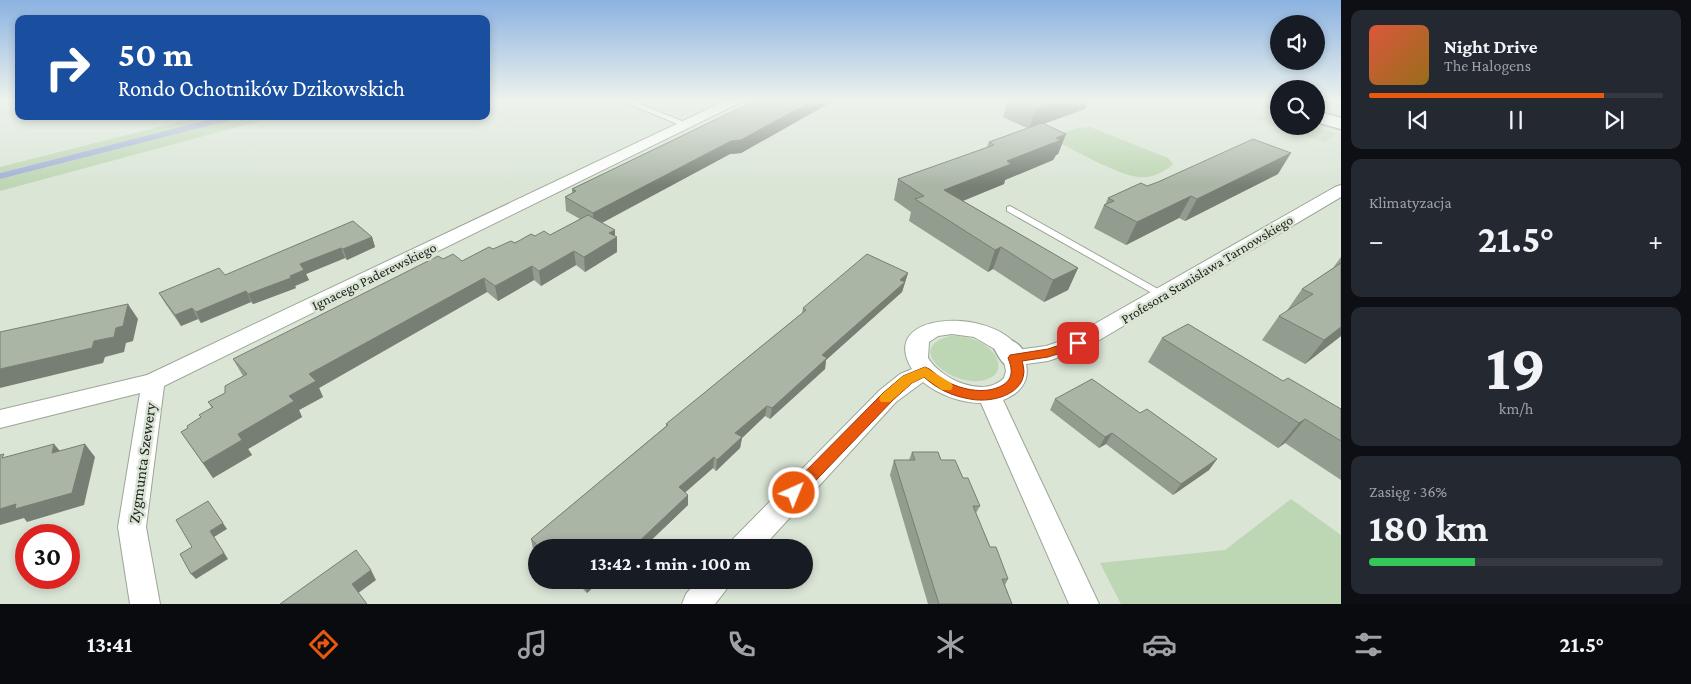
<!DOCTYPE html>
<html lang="pl">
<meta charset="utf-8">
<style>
:root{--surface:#171b24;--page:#242831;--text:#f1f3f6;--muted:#9ea1a6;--line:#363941;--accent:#ea580c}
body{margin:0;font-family:"Crimson Pro",serif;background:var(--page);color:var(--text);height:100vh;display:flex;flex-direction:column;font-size:19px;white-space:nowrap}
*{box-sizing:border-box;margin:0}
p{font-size:16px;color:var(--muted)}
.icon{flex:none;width:28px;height:28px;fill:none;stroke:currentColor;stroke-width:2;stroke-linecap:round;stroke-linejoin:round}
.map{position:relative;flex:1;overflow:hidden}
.side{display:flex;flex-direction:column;gap:10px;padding:10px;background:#0d0f14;width:350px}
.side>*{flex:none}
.top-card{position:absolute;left:15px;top:15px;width:475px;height:105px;border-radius:10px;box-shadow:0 2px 8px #0003;background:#1a4fa0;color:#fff;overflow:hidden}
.fabs{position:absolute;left:1270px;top:15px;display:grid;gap:10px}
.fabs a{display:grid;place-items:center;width:55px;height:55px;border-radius:50%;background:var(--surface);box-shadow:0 2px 8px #0003;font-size:25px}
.speed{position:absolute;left:15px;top:524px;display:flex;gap:10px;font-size:25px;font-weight:700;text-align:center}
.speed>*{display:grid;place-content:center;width:65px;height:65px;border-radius:50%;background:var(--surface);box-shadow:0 2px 8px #0003;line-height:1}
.speed .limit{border:8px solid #d22;background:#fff;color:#111}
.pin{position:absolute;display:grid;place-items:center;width:42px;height:42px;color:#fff;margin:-21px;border-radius:10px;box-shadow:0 2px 8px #0006}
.me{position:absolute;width:55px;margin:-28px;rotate:44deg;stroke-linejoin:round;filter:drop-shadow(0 0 4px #0008)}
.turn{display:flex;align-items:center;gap:18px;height:105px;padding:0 20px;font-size:22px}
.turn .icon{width:65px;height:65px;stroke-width:2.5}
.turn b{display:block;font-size:35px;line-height:42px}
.big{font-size:38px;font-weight:700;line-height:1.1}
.side .tile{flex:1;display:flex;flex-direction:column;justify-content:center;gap:8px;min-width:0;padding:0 18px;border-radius:10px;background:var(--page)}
.side .dial{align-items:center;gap:0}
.dial b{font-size:65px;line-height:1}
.song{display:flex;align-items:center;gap:15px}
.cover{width:60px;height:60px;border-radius:8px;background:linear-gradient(135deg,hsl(10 70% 55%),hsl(40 70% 35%))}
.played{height:5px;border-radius:2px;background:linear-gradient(90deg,var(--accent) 80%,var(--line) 80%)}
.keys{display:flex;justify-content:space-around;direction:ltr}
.heat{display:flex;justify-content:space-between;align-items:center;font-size:28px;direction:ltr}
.charge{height:8px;border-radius:4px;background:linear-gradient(90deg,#34c759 36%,var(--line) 0)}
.trip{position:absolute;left:528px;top:539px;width:285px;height:50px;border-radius:25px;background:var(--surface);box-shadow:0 2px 8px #0003;font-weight:700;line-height:50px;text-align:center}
.dock{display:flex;height:80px;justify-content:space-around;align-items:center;background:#090b0e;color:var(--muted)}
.dock .icon{width:35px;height:35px}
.dock .on{color:var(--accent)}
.dock b{font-size:22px;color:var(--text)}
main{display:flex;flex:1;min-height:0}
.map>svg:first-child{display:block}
.built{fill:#cadac4}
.green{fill:#bdd6b3}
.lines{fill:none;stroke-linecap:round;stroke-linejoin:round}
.stream{stroke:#a1aed7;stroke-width:5.5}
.service-casing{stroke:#9ba697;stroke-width:2}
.minor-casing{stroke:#9ba697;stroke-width:2}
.tertiary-casing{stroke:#9ba697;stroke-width:3}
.service{fill:#fff;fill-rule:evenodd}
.minor{fill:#fff;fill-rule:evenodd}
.tertiary{fill:#fff;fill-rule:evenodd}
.wall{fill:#929c8f}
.shaded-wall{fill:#777f74}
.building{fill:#aab5a6;stroke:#777f74}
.route{fill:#ea580c;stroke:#983908}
.slow{fill:#f59e0b}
.labels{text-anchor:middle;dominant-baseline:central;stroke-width:5;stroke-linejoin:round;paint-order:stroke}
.street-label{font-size:14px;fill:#1c201a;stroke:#dae5d6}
.near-street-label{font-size:16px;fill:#1c201a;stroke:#dae5d6}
</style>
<main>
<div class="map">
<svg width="1341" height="604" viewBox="0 0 1341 604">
<rect width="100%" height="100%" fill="#dae5d6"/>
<polygon class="built" points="1269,112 1279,115 1279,126 1312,126 1336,134 1324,142 1256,119"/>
<g class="green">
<polygon points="202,116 278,116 0,191 0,167"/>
<path d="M 1090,127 L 1168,158 L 1173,164 C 1166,172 1149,179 1138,177 C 1118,175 1075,150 1055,141 L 1058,135 L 1077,128 Z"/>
<path d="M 950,336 C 961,336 973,337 983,344 C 1003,356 1006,379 978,381 C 950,384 904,348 950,336 Z"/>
<polygon points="1291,499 1341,535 1341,604 1121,604 1100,563 1225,550"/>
</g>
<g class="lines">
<polyline class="stream" points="0,176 235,116"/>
<defs>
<g id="service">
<polygon points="622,101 632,101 692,125 685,127"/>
<polygon points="1010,206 1165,293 1167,295 1165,297 1159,297 1007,211 1007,207"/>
</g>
<g id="minor">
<polygon points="725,101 743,101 164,386 146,527 160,604 130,604 118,527 140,393 0,428 0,410 147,375"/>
<path d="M 1341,185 L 1341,197 L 1086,348 L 1048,361 L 1026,364 C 1030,382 1019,394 1003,400 L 1099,604 L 1069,604 L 981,403 C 961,403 939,395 923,382 L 896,402 L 762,548 L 729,548 L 733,539 L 880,390 L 900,374 L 912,369 C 876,310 994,308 1018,348 L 1017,350 L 1046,346 L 1070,338 L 1335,187 ZM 952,334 L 974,337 L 1005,355 L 1003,358 L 1006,371 L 1004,378 C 984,399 941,379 928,358 L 929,342 L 938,336 Z"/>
<polygon points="698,580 731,580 726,590 715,604 682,604 686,594"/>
</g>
<g id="tertiary">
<polygon points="1266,101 1279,101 1279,108 1268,105"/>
<polygon points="1316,111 1341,118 1341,129 1316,122"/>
<path d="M 1007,339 C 1018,342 1022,348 1028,358 L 1024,365 C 1005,370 1002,363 994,348 L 997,341 Z"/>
</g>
</defs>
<use href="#service" class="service-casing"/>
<use href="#minor" class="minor-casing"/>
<use href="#tertiary" class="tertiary-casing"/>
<use href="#service" class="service"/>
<use href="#minor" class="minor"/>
<use href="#tertiary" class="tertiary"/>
</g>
<g class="wall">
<polygon points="754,101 833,101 741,153 730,154 602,223 615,237 617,252 585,272 576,265 541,286 534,280 498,301 487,292 319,388 323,397 299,410 302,417 248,449 252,455 213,478 181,432 188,428 212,408 208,402 225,393 243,376 233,359 443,259 462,261 493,249 535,236 550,235 580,219 566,211 565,197 572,193 572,189"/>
<polygon points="1008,101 1087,101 1085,109 1043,124 1066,134 1058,154 1056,155 1053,160 1005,180 1004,184 963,201 1078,268 1068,290 1044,302 993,269 988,272 909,221 911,212 894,200 898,179 987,147 989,142 1027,128 1003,117"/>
<polygon points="1278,174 1185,221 1179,218 1126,245 1094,228 1104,205 1105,205 1108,198 1147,186"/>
<polygon points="372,237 375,247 347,260 345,258 306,274 309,280 295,286 296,288 253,304 251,302 201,323 198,319 181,326 165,303 159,293"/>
<polygon points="1341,257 1341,336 1305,364 1262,340 1279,316 1286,312 1302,289 1333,268"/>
<polygon points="908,273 902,292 826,360 825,369 770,419 765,416 742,438 740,448 716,471 713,468 685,492 688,505 643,548 536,548 536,552 533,549 531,539 666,426 666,424 802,313 803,308"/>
<polygon points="1162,338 1283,381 1341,409 1341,480 1285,443 1278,448 1148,362"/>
<polygon points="1055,399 1140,413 1217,459 1209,470 1173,495 1106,444 1099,448 1050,410"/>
<polygon points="912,452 941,460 963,478 980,506 976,513 990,547 1008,579 1005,585 1012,604 928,604 890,475 894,460 909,460"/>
<polygon points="565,580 601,580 587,593 575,581 570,585"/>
</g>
<g class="shaded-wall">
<polygon points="812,101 833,101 741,153 730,154 594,227 593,213 731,141"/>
<polygon points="1057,101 1087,101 1085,109 1029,129 1036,109"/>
<polygon points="1066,134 1058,154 1056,155 1053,160 1005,180 1004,184 938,211 944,190 1007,161 1056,138"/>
<polygon points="1291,153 1278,174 1185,221 1197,199"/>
<polygon points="1191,196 1179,218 1126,245 1137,222"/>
<polygon points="615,230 615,238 617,237 617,252 585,272 584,257 609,233"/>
<polygon points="372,237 375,247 347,260 343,249"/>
<polygon points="1001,247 993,269 988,272 995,250"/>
<polygon points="341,248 345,258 306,274 309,280 295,286 296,288 253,304 248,294 290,276 300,264"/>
<polygon points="574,251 576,265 541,286 539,271"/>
<polygon points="532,266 534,280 498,301 495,286"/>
<polygon points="1078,268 1068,290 1044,302 1053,280"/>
<polygon points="908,273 902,292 826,360 825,369 770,419 772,408 822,355"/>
<polygon points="484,278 487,292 319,388 323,397 299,410 302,417 248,449 252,455 213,478 203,463 238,434 289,396 309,374"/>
<polygon points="246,291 251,302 201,323 196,312"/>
<polygon points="128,304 138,319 133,341 126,343 124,352 105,357 103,363 0,388 0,369 94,341"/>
<polygon points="192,308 198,319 181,326 175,315"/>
<polygon points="1341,327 1341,336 1305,364 1324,340"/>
<polygon points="767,406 765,416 742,438 740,448 716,471 717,460 735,433"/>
<polygon points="1305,419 1285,443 1278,448 1299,423"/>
<polygon points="1112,433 1106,444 1099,448 1105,437"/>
<polygon points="54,444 65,457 52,453"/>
<polygon points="85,444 95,457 84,505 27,522 24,518 0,525 0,509"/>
<polygon points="714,457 713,468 679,498 679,487"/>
<polygon points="1217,459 1209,470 1173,495 1181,484"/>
<polygon points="688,495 688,505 643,548 632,548"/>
<polygon points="223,523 227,529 214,537 228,559 196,579 191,574 210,531"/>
<polygon points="371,570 376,580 357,594 352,584"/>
<polygon points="569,580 575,580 575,581 570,585"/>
<polygon points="588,580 601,580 587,593 586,582"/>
</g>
<g class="building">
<polygon points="754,101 812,101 741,140 731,141 593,213 565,197 576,191 572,189"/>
<polygon points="1019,101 1057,101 1036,109"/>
<polygon points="1042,123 1066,134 1056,138 1061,140 1007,161 1011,164 944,190 1078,268 1053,280 1001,247 995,250 915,199 924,196 898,179 994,145 989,142"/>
<polygon points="1253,139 1291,153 1197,199 1191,196 1137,222 1104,205 1114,201 1108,198 1141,183 1147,186 1158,182"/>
<polygon points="588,215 615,230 609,233 617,237 584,257 574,251 539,271 532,266 495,286 484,278 309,374 316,381 289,396 294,401 238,434 242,440 203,463 181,432 188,428 187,426 201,417 199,415 213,407 208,402 225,393 225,386 247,374 233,359 438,256 443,259 453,254 462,261 489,247 493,249 511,241 515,243 531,234 535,236 544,231 550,235"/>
<polygon points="353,221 372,237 343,249 341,248 300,264 304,270 290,276 291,278 248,294 246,291 196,312 192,308 175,315 159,293 219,268 225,275"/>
<polygon points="867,254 908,273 900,280 905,282 822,355 827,358 772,408 767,406 735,433 742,437 717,460 714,457 679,487 688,495 632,548 540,548 531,539 668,425 666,424 806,310 803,308"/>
<polygon points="1341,263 1341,327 1324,340 1279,316 1313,294 1302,289"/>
<polygon points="128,304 123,326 116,328 114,337 94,341 92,348 0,369 0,332"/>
<polygon points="1188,324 1283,381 1288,378 1341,409 1341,441 1305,419 1299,423 1162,338"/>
<polygon points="1092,379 1140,413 1147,409 1217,459 1181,484 1112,433 1105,437 1055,399"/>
<polygon points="54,444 52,453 85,444 72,493 15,509 16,504 0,509 0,455 4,454 2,458"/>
<polygon points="912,452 938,452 941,460 955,460 963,478 968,478 980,506 973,506 990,547 996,547 1008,579 1002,579 1012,604 939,604 894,460 915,460"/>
<polygon points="208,501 223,523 210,531 224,553 191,574 180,554 192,547 176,520"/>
<polygon points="356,550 371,570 352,584 367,604 280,604"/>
</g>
<linearGradient id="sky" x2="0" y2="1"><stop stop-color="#8bb2e1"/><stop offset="0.54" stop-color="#eef3ed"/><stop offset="1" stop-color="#eef3ed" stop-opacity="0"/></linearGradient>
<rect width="1341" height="186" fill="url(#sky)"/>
<path class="route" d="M 1078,339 L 1084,343 L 1083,346 L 1048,357 L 1022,361 C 1033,392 994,404 970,399 C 952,396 937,389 924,377 L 912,383 L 893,400 L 799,498 L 794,500 L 788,498 L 786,493 L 788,489 L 883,393 L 903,376 L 925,367 C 931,369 935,374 941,378 C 957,389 985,396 1003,385 C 1014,378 1012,368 1008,358 L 1010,355 L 1048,349 Z"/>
<polygon class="slow" points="925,367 951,383 953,386 951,390 942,390 924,377 912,383 890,402 881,402 879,399 881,395 903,376"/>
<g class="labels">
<g class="street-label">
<text transform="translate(1207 269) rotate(-31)">Profesora Stanisława Tarnowskiego</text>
<text transform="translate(374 276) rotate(-26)">Ignacego Paderewskiego</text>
</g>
<g class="near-street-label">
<text transform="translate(142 463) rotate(-82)">Zygmunta Szewery</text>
</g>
</g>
</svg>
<div class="fabs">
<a><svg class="icon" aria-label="sound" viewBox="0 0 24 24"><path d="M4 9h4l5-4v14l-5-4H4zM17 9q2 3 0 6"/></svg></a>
<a><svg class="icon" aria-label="search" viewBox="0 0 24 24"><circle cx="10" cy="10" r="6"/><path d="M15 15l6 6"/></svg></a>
</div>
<div class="speed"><div class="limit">30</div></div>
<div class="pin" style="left:1078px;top:343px;background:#d93025"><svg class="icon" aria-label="arrive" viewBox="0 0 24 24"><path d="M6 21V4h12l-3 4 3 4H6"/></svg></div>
<svg class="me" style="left:794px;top:493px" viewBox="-20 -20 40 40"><circle r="17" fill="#ea580c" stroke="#fff" stroke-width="3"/><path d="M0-11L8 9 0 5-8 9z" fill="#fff"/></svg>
<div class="trip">13:42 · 1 min · 100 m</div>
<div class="top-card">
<div class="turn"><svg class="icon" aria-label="right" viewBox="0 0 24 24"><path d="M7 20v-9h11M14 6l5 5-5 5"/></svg><div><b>50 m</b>Rondo Ochotników Dzikowskich</div></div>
</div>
</div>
<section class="side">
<div class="tile">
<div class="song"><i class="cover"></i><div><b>Night Drive</b><p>The Halogens</p></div></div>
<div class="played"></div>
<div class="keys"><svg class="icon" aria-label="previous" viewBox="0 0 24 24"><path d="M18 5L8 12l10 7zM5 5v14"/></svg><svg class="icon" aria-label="pause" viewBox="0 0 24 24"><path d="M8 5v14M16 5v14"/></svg><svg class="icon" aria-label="next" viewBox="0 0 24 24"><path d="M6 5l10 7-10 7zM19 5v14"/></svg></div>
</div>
<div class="tile"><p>Klimatyzacja</p>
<div class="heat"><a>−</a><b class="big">21.5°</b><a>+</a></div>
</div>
<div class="tile dial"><b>19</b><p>km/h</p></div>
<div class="tile"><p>Zasięg · 36%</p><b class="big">180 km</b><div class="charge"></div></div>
</section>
</main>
<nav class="dock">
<b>13:41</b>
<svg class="icon on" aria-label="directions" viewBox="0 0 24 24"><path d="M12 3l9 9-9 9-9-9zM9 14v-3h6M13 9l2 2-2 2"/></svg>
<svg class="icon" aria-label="music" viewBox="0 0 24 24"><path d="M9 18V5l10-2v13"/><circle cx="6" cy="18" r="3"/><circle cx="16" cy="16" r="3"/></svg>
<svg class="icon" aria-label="phone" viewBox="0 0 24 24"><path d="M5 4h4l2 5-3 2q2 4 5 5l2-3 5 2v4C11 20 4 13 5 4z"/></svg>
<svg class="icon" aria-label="climate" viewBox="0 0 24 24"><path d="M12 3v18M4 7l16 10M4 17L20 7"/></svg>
<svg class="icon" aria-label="car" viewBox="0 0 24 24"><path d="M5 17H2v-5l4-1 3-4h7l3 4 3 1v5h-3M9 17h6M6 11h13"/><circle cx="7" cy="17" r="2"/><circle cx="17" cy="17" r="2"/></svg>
<svg class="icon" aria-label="filters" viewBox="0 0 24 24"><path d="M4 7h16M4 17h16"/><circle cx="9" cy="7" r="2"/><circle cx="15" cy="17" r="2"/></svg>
<b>21.5°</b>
</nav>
